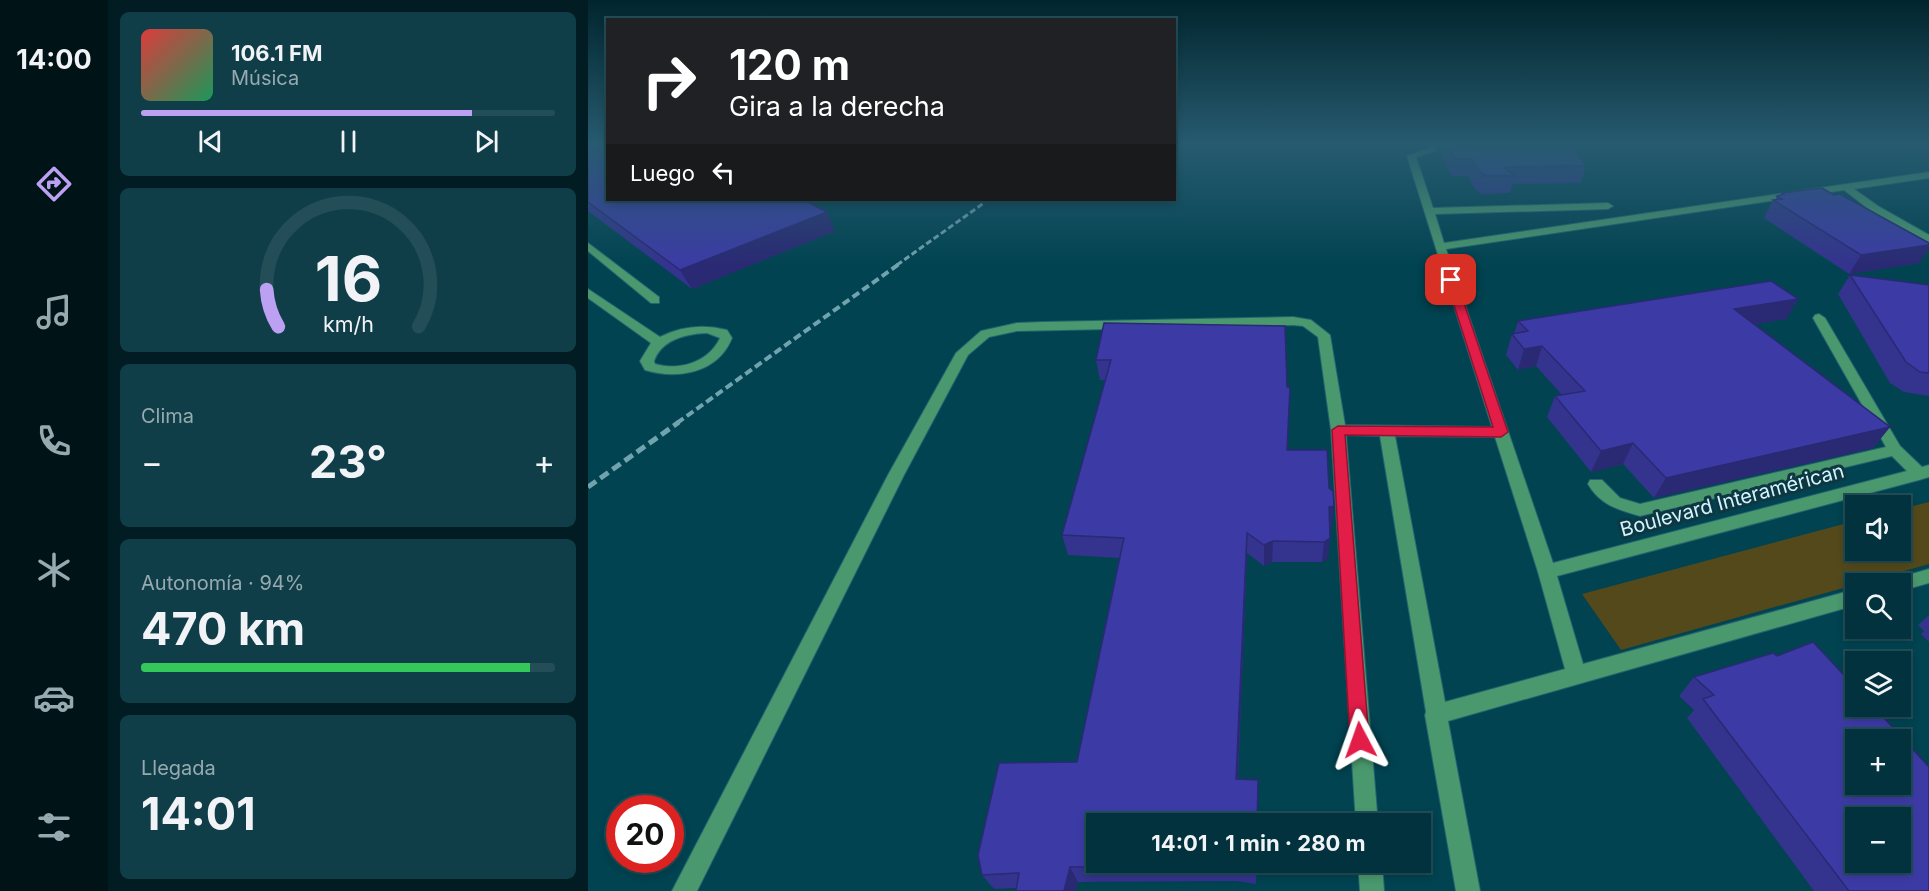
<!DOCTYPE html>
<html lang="es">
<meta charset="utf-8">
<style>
:root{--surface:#01323d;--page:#0f3e48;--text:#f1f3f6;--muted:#96aab0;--line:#234d57;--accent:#bca0f2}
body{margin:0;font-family:Inter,sans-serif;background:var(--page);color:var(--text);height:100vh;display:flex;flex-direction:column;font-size:22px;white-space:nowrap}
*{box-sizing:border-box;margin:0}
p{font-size:20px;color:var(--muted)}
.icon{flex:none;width:33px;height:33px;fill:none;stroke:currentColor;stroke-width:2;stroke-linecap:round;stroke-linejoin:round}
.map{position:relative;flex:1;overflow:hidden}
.panel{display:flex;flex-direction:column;gap:12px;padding:12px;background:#011c22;width:480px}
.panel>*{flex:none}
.hud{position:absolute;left:18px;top:18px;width:570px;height:183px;border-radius:0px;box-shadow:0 3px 9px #0003,0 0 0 2px var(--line);background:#202124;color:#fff;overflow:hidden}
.buttons{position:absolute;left:1257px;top:495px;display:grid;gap:12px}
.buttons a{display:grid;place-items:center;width:66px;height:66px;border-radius:0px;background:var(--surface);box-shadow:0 3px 9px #0003,0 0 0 2px var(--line);font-size:30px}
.speed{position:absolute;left:18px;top:795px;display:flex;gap:12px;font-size:30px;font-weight:700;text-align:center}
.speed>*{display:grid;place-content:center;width:78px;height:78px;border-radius:50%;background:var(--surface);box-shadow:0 3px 9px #0003,0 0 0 2px var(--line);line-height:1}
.speed .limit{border:9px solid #d22;background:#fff;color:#111}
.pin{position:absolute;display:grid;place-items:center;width:51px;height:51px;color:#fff;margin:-26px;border-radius:12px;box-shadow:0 3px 9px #0006}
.me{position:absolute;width:66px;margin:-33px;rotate:356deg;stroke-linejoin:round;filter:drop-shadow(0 0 4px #0008)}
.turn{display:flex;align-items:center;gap:21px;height:126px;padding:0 24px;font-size:27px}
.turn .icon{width:78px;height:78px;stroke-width:2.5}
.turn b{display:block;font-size:42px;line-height:51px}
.then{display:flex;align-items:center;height:57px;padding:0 24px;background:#0003;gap:12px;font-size:22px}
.big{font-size:45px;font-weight:700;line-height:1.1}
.panel .widget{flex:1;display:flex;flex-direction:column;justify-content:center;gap:9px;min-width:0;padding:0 21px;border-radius:9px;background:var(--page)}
.panel .dial{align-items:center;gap:0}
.dial svg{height:156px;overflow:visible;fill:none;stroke:var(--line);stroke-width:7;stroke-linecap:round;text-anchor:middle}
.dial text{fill:var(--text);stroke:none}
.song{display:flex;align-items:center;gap:18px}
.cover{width:72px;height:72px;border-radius:9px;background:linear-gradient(135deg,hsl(0 70% 55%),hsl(150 70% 35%))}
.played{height:6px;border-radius:3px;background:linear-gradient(90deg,var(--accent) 80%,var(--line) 80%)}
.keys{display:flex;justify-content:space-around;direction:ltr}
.heat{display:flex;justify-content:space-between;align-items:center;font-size:33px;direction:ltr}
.charge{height:9px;border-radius:4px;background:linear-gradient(90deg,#34c759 94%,var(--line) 0)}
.trip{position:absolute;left:498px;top:813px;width:345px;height:60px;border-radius:0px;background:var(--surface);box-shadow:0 3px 9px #0003,0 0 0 2px var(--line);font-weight:700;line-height:60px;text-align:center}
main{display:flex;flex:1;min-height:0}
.tab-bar{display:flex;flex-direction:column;width:108px;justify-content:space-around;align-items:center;background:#001418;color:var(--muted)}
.tab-bar .icon{width:42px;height:42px}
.tab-bar .current{color:var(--accent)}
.tab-bar b{font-size:27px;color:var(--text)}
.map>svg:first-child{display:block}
.green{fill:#53491a}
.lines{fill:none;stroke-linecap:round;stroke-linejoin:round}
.minor-casing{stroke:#266370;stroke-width:2}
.minor{fill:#4a986d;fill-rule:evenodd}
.rail-far2{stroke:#71a3af;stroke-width:3;stroke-dasharray:6 3;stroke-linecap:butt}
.rail-far1{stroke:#71a3af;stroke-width:4;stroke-dasharray:8 4;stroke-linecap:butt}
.rail{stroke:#71a3af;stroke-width:5;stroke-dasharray:10 5;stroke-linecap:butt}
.wall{fill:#34338e}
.shaded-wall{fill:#2a2974}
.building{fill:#3c3ba5;stroke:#2a2974;stroke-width:1.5;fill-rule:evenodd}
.route{fill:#e11d48;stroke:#92132f;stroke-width:1.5}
.labels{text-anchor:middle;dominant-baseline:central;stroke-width:6;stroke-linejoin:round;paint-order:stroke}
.street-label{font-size:20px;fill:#d1f5ff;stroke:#0f3741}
</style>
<main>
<nav class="tab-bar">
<b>14:00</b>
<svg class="icon current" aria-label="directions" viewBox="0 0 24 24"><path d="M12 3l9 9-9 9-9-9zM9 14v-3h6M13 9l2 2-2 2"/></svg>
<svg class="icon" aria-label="music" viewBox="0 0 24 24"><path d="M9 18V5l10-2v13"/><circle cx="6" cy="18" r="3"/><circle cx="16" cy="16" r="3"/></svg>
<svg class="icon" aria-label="phone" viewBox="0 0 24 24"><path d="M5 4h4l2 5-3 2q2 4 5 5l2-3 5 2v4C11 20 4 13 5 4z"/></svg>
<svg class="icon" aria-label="climate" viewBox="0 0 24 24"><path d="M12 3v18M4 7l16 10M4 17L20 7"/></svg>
<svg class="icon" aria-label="car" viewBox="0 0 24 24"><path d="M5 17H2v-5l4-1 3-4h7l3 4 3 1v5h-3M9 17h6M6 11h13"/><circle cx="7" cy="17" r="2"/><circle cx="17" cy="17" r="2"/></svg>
<svg class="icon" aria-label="filters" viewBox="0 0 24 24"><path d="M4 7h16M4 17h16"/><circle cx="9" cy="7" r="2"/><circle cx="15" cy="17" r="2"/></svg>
</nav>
<section class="panel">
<div class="widget">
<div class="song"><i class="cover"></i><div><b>106.1 FM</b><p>Música</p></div></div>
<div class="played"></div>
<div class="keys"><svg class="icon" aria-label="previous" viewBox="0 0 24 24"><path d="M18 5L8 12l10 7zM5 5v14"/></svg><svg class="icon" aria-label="pause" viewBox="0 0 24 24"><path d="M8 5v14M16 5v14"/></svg><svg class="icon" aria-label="next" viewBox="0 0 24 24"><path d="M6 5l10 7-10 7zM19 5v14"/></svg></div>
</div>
<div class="widget dial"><svg viewBox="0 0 100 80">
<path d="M14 69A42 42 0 1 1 86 69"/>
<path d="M14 69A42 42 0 0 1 8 50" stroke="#bca0f2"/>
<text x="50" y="56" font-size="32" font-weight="700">16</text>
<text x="50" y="72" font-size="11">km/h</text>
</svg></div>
<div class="widget"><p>Clima</p>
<div class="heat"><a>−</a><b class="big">23°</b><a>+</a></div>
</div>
<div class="widget"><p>Autonomía · 94%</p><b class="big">470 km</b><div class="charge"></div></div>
<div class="widget"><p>Llegada</p><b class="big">14:01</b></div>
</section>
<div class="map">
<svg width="1341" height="891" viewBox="0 0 1341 891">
<rect width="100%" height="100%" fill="#014351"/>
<polygon class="green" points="1341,502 1341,564 1033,650 994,594 1267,521 1268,550 1312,550 1313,509"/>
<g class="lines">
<defs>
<g id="minor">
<path d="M 841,143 L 849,143 L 848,151 L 828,157 L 845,208 L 1020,203 L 1025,206 L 1020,209 L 847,214 L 856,243 L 1341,172 L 1341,178 L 1266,189 L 1290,206 L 1341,235 L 1341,242 L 1282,210 L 1256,190 L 858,249 L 965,563 L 1319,471 L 1304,456 L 1052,516 C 1031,510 1012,505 1000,484 L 1002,480 L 1014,480 L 1032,498 L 1052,504 L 1298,447 L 1225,318 L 1227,315 L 1231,314 L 1237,318 L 1312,446 L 1334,467 L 1341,465 L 1341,477 L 1331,480 L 969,576 L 995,664 L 1268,589 L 1268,605 L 860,721 L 892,891 L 868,891 L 837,715 L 838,712 L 792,436 L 758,435 L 790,824 L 768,824 L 743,430 L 730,337 L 715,326 L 705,325 L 429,331 L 401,337 L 380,355 L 316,475 L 109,891 L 84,891 L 300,475 L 368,353 L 393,331 L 429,323 L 455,322 L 705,317 L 723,320 L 742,335 L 757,425 L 904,427 L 819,156 L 841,148 ZM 807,436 L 907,437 L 950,572 L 977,669 L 857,702 Z"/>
<polygon points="0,243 71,297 71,303 63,303 0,251"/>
<path d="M 0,289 L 72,337 C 94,326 115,324 139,330 L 144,338 C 130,373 90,380 57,370 L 52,361 L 63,343 L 0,298 ZM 119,333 L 132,338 C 121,362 92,371 67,364 L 66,361 C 74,339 98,334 119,333 Z"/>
<polygon points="1341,569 1341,583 1312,591 1312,584 1303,584 1306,579"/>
<polygon points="770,862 794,862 796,891 772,891"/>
</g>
</defs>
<use href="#minor" class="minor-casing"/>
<use href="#minor" class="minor"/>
<polyline class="rail-far2" points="309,265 400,200"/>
<polyline class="rail-far1" points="89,423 311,264"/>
<polyline class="rail" points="0,487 91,422"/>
</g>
<g class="wall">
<polygon points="0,143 20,143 247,231 104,289 0,211"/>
<polygon points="856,143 982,143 998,166 993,183 925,184 922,193 894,194 886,188 881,176 864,176 854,158"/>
<polygon points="1264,143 1341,143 1341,149"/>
<polygon points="1194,193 1331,263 1261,274 1176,218 1185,200 1187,200 1189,196 1193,195"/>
<polygon points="1262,275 1341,285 1341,396 1316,392 1302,383 1250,294"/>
<polygon points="1210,299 1198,319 1166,324 1302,427 1285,448 1066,498 1035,464 1003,472 959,417 967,396 974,395 948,366 930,370 918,355 924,334 926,334 930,321"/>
<polygon points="516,323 699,450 744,526 742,527 740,558 734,562 684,562 676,566 659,553 650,779 669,862 668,884 648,881 490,882 487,891 428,891 429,888 406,889 394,875 489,762 531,558 480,555 474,535 517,380 512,380 508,360"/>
<polygon points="1341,615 1341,642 1333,634 1336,631 1330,625"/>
<polygon points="1106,677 1341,891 1226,891 1099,718 1106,710 1091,696"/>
</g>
<g class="shaded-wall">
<polygon points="7,143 9,143 19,159 0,164 0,144"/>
<polygon points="239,212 247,231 104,289 92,270"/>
<polygon points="1341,245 1341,248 1331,263 1261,274 1273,255"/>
<polygon points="1210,299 1198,319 1136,329 1146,309"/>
<polygon points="954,346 948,366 930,370 936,349"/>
<polygon points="1302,427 1285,448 1066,498 1078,478"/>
<polygon points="1045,443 1035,464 1003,472 1013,451"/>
<polygon points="746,506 744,526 739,528 741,507"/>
<polygon points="659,533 659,553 649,796 648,779"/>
<polygon points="742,538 740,558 734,562 736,542"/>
<polygon points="685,541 684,562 676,566 676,545"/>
<polygon points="482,867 490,882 487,891 476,891"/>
</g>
<g class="building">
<polygon points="10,143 20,143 20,200 216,200 239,212 92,270 0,202 0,154 11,151 12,144"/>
<polygon points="857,143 982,143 998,166 916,167 927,176 898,176 890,170 884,159 867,159"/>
<polygon points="1234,188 1246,195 1252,194 1341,243 1341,245 1273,255 1185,200 1194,199 1189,196 1196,194 1194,193"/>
<polygon points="1262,275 1341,285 1341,373 1332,372 1318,362"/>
<polygon points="1183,281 1210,299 1146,309 1302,427 1078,478 1045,443 1013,451 967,396 997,391 954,346 936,349 924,334 940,331 930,321"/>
<polygon points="516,323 697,326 699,387 702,387 699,450 739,450 741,488 745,491 746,506 741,507 742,538 736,542 685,541 676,545 659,533 648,779 670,780 669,824 508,824 508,862 668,862 668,870 647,867 482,867 476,891 428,891 431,873 394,875 390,855 411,763 489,762 536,538 474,535 523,360 508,360"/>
<path d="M 1225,642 L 1268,688 L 1268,706 L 1285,706 L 1341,767 L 1341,891 L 1261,891 L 1115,699 L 1126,695 L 1106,677 L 1185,653 L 1189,656 ZM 1268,740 L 1312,740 L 1312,784 L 1268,784 ZM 1268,818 L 1312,818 L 1312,862 L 1268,862 Z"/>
</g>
<linearGradient id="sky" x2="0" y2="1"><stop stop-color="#01252d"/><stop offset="0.54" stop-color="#275b70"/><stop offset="1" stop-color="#275b70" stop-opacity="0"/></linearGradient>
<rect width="1341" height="267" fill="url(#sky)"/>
<polygon class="route" points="859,278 868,280 920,432 913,437 757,435 781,740 778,747 772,749 765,747 762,740 744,430 750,426 905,427 858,280"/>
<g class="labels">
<g class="street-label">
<text transform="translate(1144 500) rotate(-15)">Boulevard Interamérican</text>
</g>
</g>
</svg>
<div class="buttons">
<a><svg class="icon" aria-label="sound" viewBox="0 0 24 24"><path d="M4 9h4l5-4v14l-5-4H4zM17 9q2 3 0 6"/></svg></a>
<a><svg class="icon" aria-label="search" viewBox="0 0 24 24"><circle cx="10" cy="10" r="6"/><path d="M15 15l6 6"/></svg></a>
<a><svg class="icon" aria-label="layers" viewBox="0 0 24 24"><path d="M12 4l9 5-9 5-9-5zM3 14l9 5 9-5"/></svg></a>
<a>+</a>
<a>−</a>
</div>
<div class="speed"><div class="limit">20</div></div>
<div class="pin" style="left:863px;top:280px;background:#d93025"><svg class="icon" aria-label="arrive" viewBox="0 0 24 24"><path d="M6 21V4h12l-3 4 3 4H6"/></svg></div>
<svg class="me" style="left:772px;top:740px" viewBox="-20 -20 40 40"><path d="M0-17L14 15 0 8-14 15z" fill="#e11d48" stroke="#fff" stroke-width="4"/></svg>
<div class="trip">14:01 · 1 min · 280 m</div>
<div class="hud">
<div class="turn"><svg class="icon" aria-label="right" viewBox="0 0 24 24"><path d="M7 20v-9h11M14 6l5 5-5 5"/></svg><div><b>120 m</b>Gira a la derecha</div></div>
<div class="then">Luego<svg class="icon" aria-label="left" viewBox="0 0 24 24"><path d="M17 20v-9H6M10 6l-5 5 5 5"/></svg></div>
</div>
</div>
</main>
